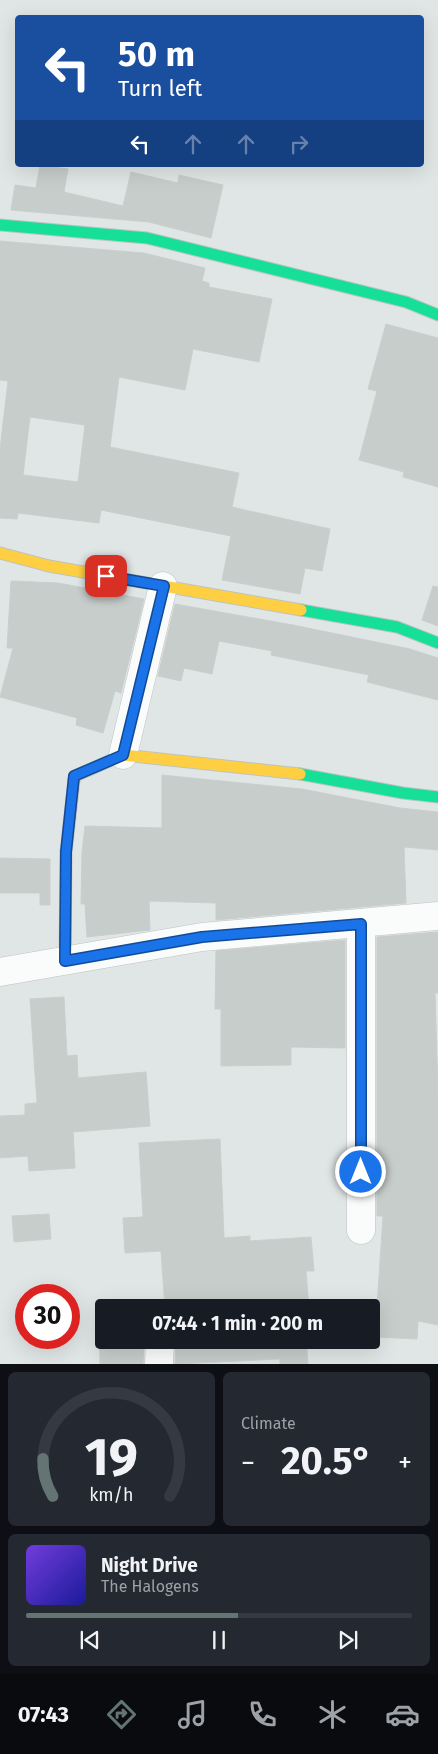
<!DOCTYPE html>
<meta charset="utf-8">
<style>
:root{--surface:#171b24;--page:#242831;--text:#f1f3f6;--muted:#9ea1a6;--line:#363941;--accent:#637473}
body{margin:0;font-family:"Fira Sans",sans-serif;background:var(--page);color:var(--text);height:100vh;display:flex;flex-direction:column;font-size:19px;white-space:nowrap}
*{box-sizing:border-box;margin:0}
p{font-size:16px;color:var(--muted)}
.icon{flex:none;width:28px;height:28px;fill:none;stroke:currentColor;stroke-width:2;stroke-linecap:round;stroke-linejoin:round}
.map{position:relative;height:1364px;overflow:hidden}
.sheet{display:flex;flex-direction:column;gap:8px;padding:8px;background:#0d0f14;flex:1}
.sheet>*{flex:none}
.hud{position:absolute;left:15px;top:15px;width:409px;height:152px;border-radius:5px;box-shadow:0 5px 20px #0002;background:#1a4fa0;color:#fff;overflow:hidden}
.speed{position:absolute;left:15px;top:1284px;display:flex;gap:10px;font-size:25px;font-weight:700;text-align:center}
.speed>*{display:grid;place-content:center;width:65px;height:65px;border-radius:50%;background:var(--surface);box-shadow:0 5px 20px #0002;line-height:1}
.speed .limit{border:8px solid #d22;background:#fff;color:#111}
.pin{position:absolute;display:grid;place-items:center;width:42px;height:42px;color:#fff;margin:-21px;border-radius:10px;box-shadow:0 2px 8px #0006}
.me{position:absolute;width:55px;margin:-28px;rotate:0deg;stroke-linejoin:round;filter:drop-shadow(0 0 4px #0008)}
.turn{display:flex;align-items:center;gap:18px;height:105px;padding:0 20px;font-size:22px}
.turn .icon{width:65px;height:65px;stroke-width:2.5}
.turn b{display:block;font-size:35px;line-height:42px}
.lanes{display:flex;align-items:center;height:48px;padding:0 20px;background:#0003;justify-content:center;gap:25px;direction:ltr}
.lanes .off{opacity:.35}
.big{font-size:38px;font-weight:700;line-height:1.1}
.sheet .card{flex:1;display:flex;flex-direction:column;justify-content:center;gap:8px;min-width:0;padding:0 18px;border-radius:8px;background:var(--page)}
.sheet .dial{align-items:center;gap:0}
.dial svg{height:130px;overflow:visible;fill:none;stroke:var(--line);stroke-width:7;stroke-linecap:round;text-anchor:middle}
.dial text{fill:var(--text);stroke:none}
.song{display:flex;align-items:center;gap:15px}
.cover{width:60px;height:60px;border-radius:8px;background:linear-gradient(135deg,hsl(260 70% 55%),hsl(240 70% 35%))}
.played{height:5px;border-radius:2px;background:linear-gradient(90deg,var(--accent) 55%,var(--line) 55%)}
.keys{display:flex;justify-content:space-around;direction:ltr}
.heat{display:flex;justify-content:space-between;align-items:center;font-size:28px;direction:ltr}
.sheet .tiles{flex:1;display:grid;gap:8px;grid-template-columns:1fr 1fr}
.card:last-child{grid-column:span 2}
.trip{position:absolute;left:95px;top:1299px;width:285px;height:50px;border-radius:5px;background:var(--surface);box-shadow:0 5px 20px #0002;font-weight:700;line-height:50px;text-align:center}
.tab-bar{display:flex;height:80px;justify-content:space-around;align-items:center;background:#090b0e;color:var(--muted)}
.tab-bar .icon{width:35px;height:35px}
.tab-bar .active{color:var(--accent)}
.tab-bar b{font-size:22px;color:var(--text)}
.map>svg:first-child{display:block}
.building{fill:#c7cdcb;stroke:#c9cfce;fill-rule:evenodd}
.lines{fill:none;stroke-linecap:round;stroke-linejoin:round}
.street-casing{stroke:#bdc3c2;stroke-width:29}
.fast-casing{stroke:#bcc4c2;stroke-width:13}
.slow-casing{stroke:#bcc4c2;stroke-width:13}
.jam-casing{stroke:#bcc4c2;stroke-width:13}
.street{stroke:#fafbfb;stroke-width:28}
.fast{stroke:#16e098;stroke-width:11}
.slow{stroke:#ffcf43;stroke-width:11}
.jam{stroke:#f24e42;stroke-width:11}
.route-casing{stroke:#114b97;stroke-width:12}
.route{stroke:#1a73e8;stroke-width:9}
</style>
<div class="map">
<svg width="438" height="1364" viewBox="0 0 438 1364">
<rect width="100%" height="100%" fill="#e0e6e5"/>
<g class="building">
<polygon points="40,165 68,169 64,192 123,206 131,172 178,183 179,175 223,185 211,238 149,222 11,210 15,185 36,188"/>
<path d="M 0,241 L 144,253 L 205,268 L 202,281 L 209,283 L 209,287 L 272,299 L 259,362 L 193,349 L 185,390 L 119,377 L 110,447 L 239,473 L 232,507 L 330,529 L 322,571 L 305,568 L 300,594 L 222,580 L 231,536 L 101,510 L 99,523 L 18,513 L 17,519 L 0,518 L 0,449 L 8,381 L 0,380 ZM 30,417 L 85,425 L 78,482 L 23,475 Z"/>
<polygon points="386,324 438,338 438,487 403,477 404,472 359,460 377,391 368,389"/>
<polygon points="11,581 58,583 144,599 121,693 115,691 103,733 76,725 77,718 0,697 13,648 7,648"/>
<polygon points="433,586 438,587 438,626 422,620"/>
<polygon points="175,604 293,625 410,649 438,658 438,700 367,682 369,675 271,655 272,651 219,641 212,674 184,668 181,681 158,676"/>
<polygon points="162,775 302,789 400,808 438,812 438,850 404,847 406,903 216,920 216,903 149,901 150,930 87,937 85,904 81,904 82,853 85,826 162,828"/>
<polygon points="0,858 50,859 50,905 40,905 40,893 0,893"/>
<polygon points="438,932 438,993 435,993 438,1091 438,1325 418,1321 417,1339 375,1337 383,1216 377,1216 377,937"/>
<polygon points="345,940 345,1048 291,1047 291,1065 221,1066 221,1009 215,1009 216,951"/>
<polygon points="64,997 67,1056 77,1055 78,1078 146,1072 150,1126 73,1132 75,1168 29,1171 28,1156 0,1158 0,1116 25,1115 25,1104 37,1103 30,999"/>
<polygon points="220,1139 224,1238 250,1236 250,1241 311,1237 314,1271 306,1271 309,1308 165,1308 161,1251 125,1253 123,1218 143,1217 139,1143"/>
<polygon points="49,1214 51,1239 14,1242 12,1216"/>
<polygon points="99,1313 104,1313 104,1340 144,1340 143,1364 100,1364"/>
<polygon points="176,1340 306,1340 308,1364 280,1364 280,1359 175,1364"/>
</g>
<g class="lines">
<defs>
<g id="street">
<polyline points="123,755 163,586"/>
<polyline points="0,972 202,937 438,916"/>
<polyline points="361,1230 361,924"/>
<polyline points="159,1364 160,1340"/>
</g>
<g id="fast">
<polyline points="0,225 147,238 406,302 438,315"/>
<polyline points="301,610 397,627 438,643"/>
<polyline points="300,774 403,793 438,797"/>
</g>
<g id="slow">
<polyline points="0,553 49,566 301,610"/>
<polyline points="74,780 75,776 123,755 300,774"/>
</g>
<polyline id="jam" points="65,961 66,852 74,780"/>
</defs>
<use href="#street" class="street-casing"/>
<use href="#fast" class="fast-casing"/>
<use href="#slow" class="slow-casing"/>
<use href="#jam" class="jam-casing"/>
<use href="#street" class="street"/>
<use href="#fast" class="fast"/>
<use href="#slow" class="slow"/>
<use href="#jam" class="jam"/>
</g>
<g class="lines">
<defs>
<polyline id="route" points="106,576 164,586 123,755 74,776 66,852 65,961 202,937 361,924 361,1172"/>
</defs>
<use href="#route" class="route-casing"/>
<use href="#route" class="route"/>
</g>
</svg>
<div class="speed"><div class="limit">30</div></div>
<div class="pin" style="left:106px;top:576px;background:#d93025"><svg class="icon" aria-label="arrive" viewBox="0 0 24 24"><path d="M6 21V4h12l-3 4 3 4H6"/></svg></div>
<svg class="me" style="left:361px;top:1172px" viewBox="-20 -20 40 40"><circle r="17" fill="#1a73e8" stroke="#fff" stroke-width="3"/><path d="M0-11L8 9 0 5-8 9z" fill="#fff"/></svg>
<div class="trip">07:44 · 1 min · 200 m</div>
<div class="hud">
<div class="turn"><svg class="icon" aria-label="left" viewBox="0 0 24 24"><path d="M17 20v-9H6M10 6l-5 5 5 5"/></svg><div><b>50 m</b>Turn left</div></div>
<div class="lanes"><svg class="icon" aria-label="left" viewBox="0 0 24 24"><path d="M17 20v-9H6M10 6l-5 5 5 5"/></svg><svg class="icon off" aria-label="ahead" viewBox="0 0 24 24"><path d="M12 20V5M6 11l6-6 6 6"/></svg><svg class="icon off" aria-label="ahead" viewBox="0 0 24 24"><path d="M12 20V5M6 11l6-6 6 6"/></svg><svg class="icon off" aria-label="right" viewBox="0 0 24 24"><path d="M7 20v-9h11M14 6l5 5-5 5"/></svg></div>
</div>
</div>
<section class="sheet">
<div class="tiles">
<div class="card dial"><svg viewBox="0 0 100 80">
<path d="M14 69A42 42 0 1 1 86 69"/>
<path d="M14 69A42 42 0 0 1 8 46" stroke="#637473"/>
<text x="50" y="56" font-size="32" font-weight="700">19</text>
<text x="50" y="72" font-size="11">km/h</text>
</svg></div>
<div class="card"><p>Climate</p>
<div class="heat"><a>−</a><b class="big">20.5°</b><a>+</a></div>
</div>
<div class="card">
<div class="song"><i class="cover"></i><div><b>Night Drive</b><p>The Halogens</p></div></div>
<div class="played"></div>
<div class="keys"><svg class="icon" aria-label="previous" viewBox="0 0 24 24"><path d="M18 5L8 12l10 7zM5 5v14"/></svg><svg class="icon" aria-label="pause" viewBox="0 0 24 24"><path d="M8 5v14M16 5v14"/></svg><svg class="icon" aria-label="next" viewBox="0 0 24 24"><path d="M6 5l10 7-10 7zM19 5v14"/></svg></div>
</div>
</div>
</section>
<nav class="tab-bar">
<b>07:43</b>
<svg class="icon active" aria-label="directions" viewBox="0 0 24 24"><path d="M12 3l9 9-9 9-9-9zM9 14v-3h6M13 9l2 2-2 2"/></svg>
<svg class="icon" aria-label="music" viewBox="0 0 24 24"><path d="M9 18V5l10-2v13"/><circle cx="6" cy="18" r="3"/><circle cx="16" cy="16" r="3"/></svg>
<svg class="icon" aria-label="phone" viewBox="0 0 24 24"><path d="M5 4h4l2 5-3 2q2 4 5 5l2-3 5 2v4C11 20 4 13 5 4z"/></svg>
<svg class="icon" aria-label="climate" viewBox="0 0 24 24"><path d="M12 3v18M4 7l16 10M4 17L20 7"/></svg>
<svg class="icon" aria-label="car" viewBox="0 0 24 24"><path d="M5 17H2v-5l4-1 3-4h7l3 4 3 1v5h-3M9 17h6M6 11h13"/><circle cx="7" cy="17" r="2"/><circle cx="17" cy="17" r="2"/></svg>
</nav>
